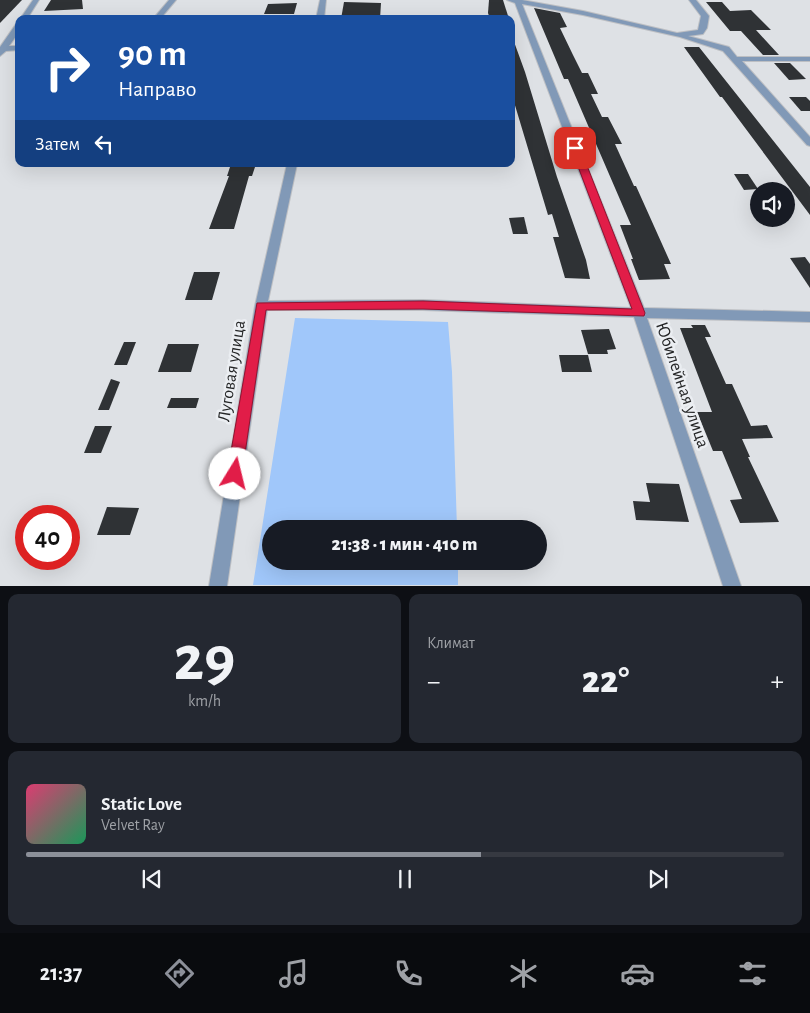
<!DOCTYPE html>
<html lang="ru">
<meta charset="utf-8">
<style>
:root{--surface:#171b24;--page:#242831;--text:#f1f3f6;--muted:#9ea1a6;--line:#363941;--accent:#8c9099}
body{margin:0;font-family:"Alegreya Sans",sans-serif;background:var(--page);color:var(--text);height:100vh;display:flex;flex-direction:column;font-size:19px;white-space:nowrap}
*{box-sizing:border-box;margin:0}
p{font-size:16px;color:var(--muted)}
.icon{flex:none;width:28px;height:28px;fill:none;stroke:currentColor;stroke-width:2;stroke-linecap:round;stroke-linejoin:round}
.map{position:relative;height:586px;overflow:hidden}
.drawer{display:flex;flex-direction:column;gap:8px;padding:8px;background:#0d0f14;flex:1}
.drawer>*{flex:none}
.hud{position:absolute;left:15px;top:15px;width:500px;height:152px;border-radius:10px;box-shadow:0 5px 20px #0002;background:#1a4fa0;color:#fff;overflow:hidden}
.tools{position:absolute;left:750px;top:182px;display:grid;gap:10px}
.tools a{display:grid;place-items:center;width:45px;height:45px;border-radius:50%;background:var(--surface);box-shadow:0 5px 20px #0002;font-size:25px}
.speed{position:absolute;left:15px;top:505px;display:flex;gap:10px;font-size:25px;font-weight:700;text-align:center}
.speed>*{display:grid;place-content:center;width:65px;height:65px;border-radius:50%;background:var(--surface);box-shadow:0 5px 20px #0002;line-height:1}
.speed .limit{border:8px solid #d22;background:#fff;color:#111}
.pin{position:absolute;display:grid;place-items:center;width:42px;height:42px;color:#fff;margin:-21px;border-radius:10px;box-shadow:0 2px 8px #0006}
.me{position:absolute;width:55px;margin:-28px;rotate:9deg;stroke-linejoin:round;filter:drop-shadow(0 0 4px #0008)}
.turn{display:flex;align-items:center;gap:18px;height:105px;padding:0 20px;font-size:22px}
.turn .icon{width:65px;height:65px;stroke-width:2.5}
.turn b{display:block;font-size:35px;line-height:42px}
.then{display:flex;align-items:center;height:48px;padding:0 20px;background:#0003;gap:10px;font-size:19px}
.big{font-size:38px;font-weight:800;line-height:1.1}
.drawer .card{flex:1;display:flex;flex-direction:column;justify-content:center;gap:8px;min-width:0;padding:0 18px;border-radius:10px;background:var(--page)}
.drawer .dial{align-items:center;gap:0}
.dial b{font-size:65px;line-height:1}
.song{display:flex;align-items:center;gap:15px}
.cover{width:60px;height:60px;border-radius:8px;background:linear-gradient(135deg,hsl(340 70% 55%),hsl(150 70% 35%))}
.played{height:5px;border-radius:2px;background:linear-gradient(90deg,var(--accent) 60%,var(--line) 60%)}
.keys{display:flex;justify-content:space-around;direction:ltr}
.heat{display:flex;justify-content:space-between;align-items:center;font-size:28px;direction:ltr}
.drawer .tiles{flex:1;display:grid;gap:8px;grid-template-columns:1fr 1fr}
.card:last-child{grid-column:span 2}
.trip{position:absolute;left:262px;top:520px;width:285px;height:50px;border-radius:25px;background:var(--surface);box-shadow:0 5px 20px #0002;font-weight:800;line-height:50px;text-align:center}
.menu{display:flex;height:80px;justify-content:space-around;align-items:center;background:#090b0e;color:var(--muted)}
.menu .icon{width:35px;height:35px}
.menu .active{color:var(--accent)}
.menu b{font-size:22px;color:var(--text)}
.map>svg:first-child{display:block}
.green{fill:#a0c7fa}
.building{fill:#2f3235}
.lines{fill:none;stroke-linecap:round;stroke-linejoin:round}
.minor-casing{stroke:#bdbfc3;stroke-width:2}
.minor{fill:#8199b7;fill-rule:evenodd}
.route{fill:#e11d48;stroke:#92132f}
.labels{text-anchor:middle;dominant-baseline:central;stroke-width:5;stroke-linejoin:round;paint-order:stroke}
.street-label{font-size:18px;fill:#252627;stroke:#ebeef2}
</style>
<div class="map">
<svg width="810" height="586" viewBox="0 0 810 586">
<rect width="100%" height="100%" fill="#dee1e5"/>
<polygon class="green" points="295,318 448,322 452,372 457,529 271,529 271,561 458,561 458,585 253,585"/>
<g class="building">
<polygon points="0,0 22,0 0,23"/>
<polygon points="51,0 82,0 83,9 44,11"/>
<polygon points="489,0 503,0 509,19 490,19 488,13"/>
<polygon points="344,2 381,3 380,19 341,19"/>
<polygon points="706,2 722,2 730,11 751,10 771,30 756,30 779,55 763,55 741,31 730,31"/>
<polygon points="297,3 294,14 264,14 268,4"/>
<polygon points="534,8 560,13 567,27 560,28 573,55 582,73 588,73 598,94 591,94 602,117 608,117 622,144 615,144 634,186 636,186 671,264 664,264 670,279 639,280 631,259 633,259 620,225 631,225 568,79 564,79"/>
<polygon points="511,39 513,39 525,72 557,177 586,260 590,279 565,278 553,237 559,237 552,214 548,215 511,92"/>
<polygon points="684,47 699,47 810,187 810,215 722,97 720,97"/>
<polygon points="774,63 790,63 806,79 789,80"/>
<polygon points="789,97 806,97 810,101 810,111 801,111"/>
<polygon points="231,164 256,164 252,176 249,176 234,229 209,229 229,176 227,176"/>
<polygon points="734,174 748,174 758,189 744,190"/>
<polygon points="524,217 528,234 513,234 509,218"/>
<polygon points="805,257 810,264 810,288 790,258"/>
<polygon points="194,272 220,272 212,300 185,300"/>
<polygon points="691,325 705,325 711,337 705,337 726,384 732,384 751,426 767,425 773,438 742,439 750,457 748,457 779,522 740,523 730,500 742,499 722,451 713,451 697,412 712,412 680,328 693,328"/>
<polygon points="609,329 616,349 607,350 608,354 588,354 581,330"/>
<polygon points="124,342 136,342 127,365 114,365"/>
<polygon points="168,344 199,344 191,372 158,372"/>
<polygon points="559,355 588,355 592,372 562,372"/>
<polygon points="111,379 120,382 109,410 98,410"/>
<polygon points="171,398 199,398 196,408 167,408"/>
<polygon points="95,426 112,426 101,453 84,453"/>
<polygon points="646,483 679,484 689,522 636,520 633,501 650,502"/>
<polygon points="107,507 139,508 130,535 97,535"/>
</g>
<g class="lines">
<defs>
<g id="minor">
<polygon points="33,0 39,0 27,19 20,19"/>
<polygon points="169,0 176,0 160,19 153,19"/>
<polygon points="320,0 326,0 324,19 316,19"/>
<polygon points="507,0 522,0 583,11 677,33 698,30 701,16 689,0 696,0 709,16 707,28 703,34 688,36 729,47 737,57 810,57 810,61 742,61 810,137 810,146 807,145 723,51 680,37 583,15 522,4 644,308 810,312 810,322 647,318 741,586 723,586 634,317 423,310 267,310 227,586 209,586 255,306 287,164 297,164 268,301 423,300 631,308 515,3"/>
<polygon points="16,24 19,24 19,32 9,46 19,46 19,50 6,51 0,56 0,47"/>
</g>
</defs>
<use href="#minor" class="minor-casing"/>
<use href="#minor" class="minor"/>
</g>
<polygon class="route" points="572,146 575,146 580,148 645,313 644,316 423,309 266,310 242,474 240,478 235,480 230,478 227,474 257,303 423,301 632,309 571,148"/>
<g class="labels">
<g class="street-label">
<text transform="translate(232 371) rotate(-81)">Луговая улица</text>
<text transform="translate(682 385) rotate(71)">Юбилейная улица</text>
</g>
</g>
</svg>
<div class="tools">
<a><svg class="icon" aria-label="sound" viewBox="0 0 24 24"><path d="M4 9h4l5-4v14l-5-4H4zM17 9q2 3 0 6"/></svg></a>
</div>
<div class="speed"><div class="limit">40</div></div>
<div class="pin" style="left:575px;top:148px;background:#d93025"><svg class="icon" aria-label="arrive" viewBox="0 0 24 24"><path d="M6 21V4h12l-3 4 3 4H6"/></svg></div>
<svg class="me" style="left:235px;top:474px" viewBox="-20 -20 40 40"><circle r="19" fill="#fff"/><path d="M0-13L10 11 0 6-10 11z" fill="#e11d48"/></svg>
<div class="trip">21:38 · 1 мин · 410 m</div>
<div class="hud">
<div class="turn"><svg class="icon" aria-label="right" viewBox="0 0 24 24"><path d="M7 20v-9h11M14 6l5 5-5 5"/></svg><div><b>90 m</b>Направо</div></div>
<div class="then">Затем<svg class="icon" aria-label="left" viewBox="0 0 24 24"><path d="M17 20v-9H6M10 6l-5 5 5 5"/></svg></div>
</div>
</div>
<section class="drawer">
<div class="tiles">
<div class="card dial"><b>29</b><p>km/h</p></div>
<div class="card"><p>Климат</p>
<div class="heat"><a>−</a><b class="big">22°</b><a>+</a></div>
</div>
<div class="card">
<div class="song"><i class="cover"></i><div><b>Static Love</b><p>Velvet Ray</p></div></div>
<div class="played"></div>
<div class="keys"><svg class="icon" aria-label="previous" viewBox="0 0 24 24"><path d="M18 5L8 12l10 7zM5 5v14"/></svg><svg class="icon" aria-label="pause" viewBox="0 0 24 24"><path d="M8 5v14M16 5v14"/></svg><svg class="icon" aria-label="next" viewBox="0 0 24 24"><path d="M6 5l10 7-10 7zM19 5v14"/></svg></div>
</div>
</div>
</section>
<nav class="menu">
<b>21:37</b>
<svg class="icon active" aria-label="directions" viewBox="0 0 24 24"><path d="M12 3l9 9-9 9-9-9zM9 14v-3h6M13 9l2 2-2 2"/></svg>
<svg class="icon" aria-label="music" viewBox="0 0 24 24"><path d="M9 18V5l10-2v13"/><circle cx="6" cy="18" r="3"/><circle cx="16" cy="16" r="3"/></svg>
<svg class="icon" aria-label="phone" viewBox="0 0 24 24"><path d="M5 4h4l2 5-3 2q2 4 5 5l2-3 5 2v4C11 20 4 13 5 4z"/></svg>
<svg class="icon" aria-label="climate" viewBox="0 0 24 24"><path d="M12 3v18M4 7l16 10M4 17L20 7"/></svg>
<svg class="icon" aria-label="car" viewBox="0 0 24 24"><path d="M5 17H2v-5l4-1 3-4h7l3 4 3 1v5h-3M9 17h6M6 11h13"/><circle cx="7" cy="17" r="2"/><circle cx="17" cy="17" r="2"/></svg>
<svg class="icon" aria-label="filters" viewBox="0 0 24 24"><path d="M4 7h16M4 17h16"/><circle cx="9" cy="7" r="2"/><circle cx="15" cy="17" r="2"/></svg>
</nav>
